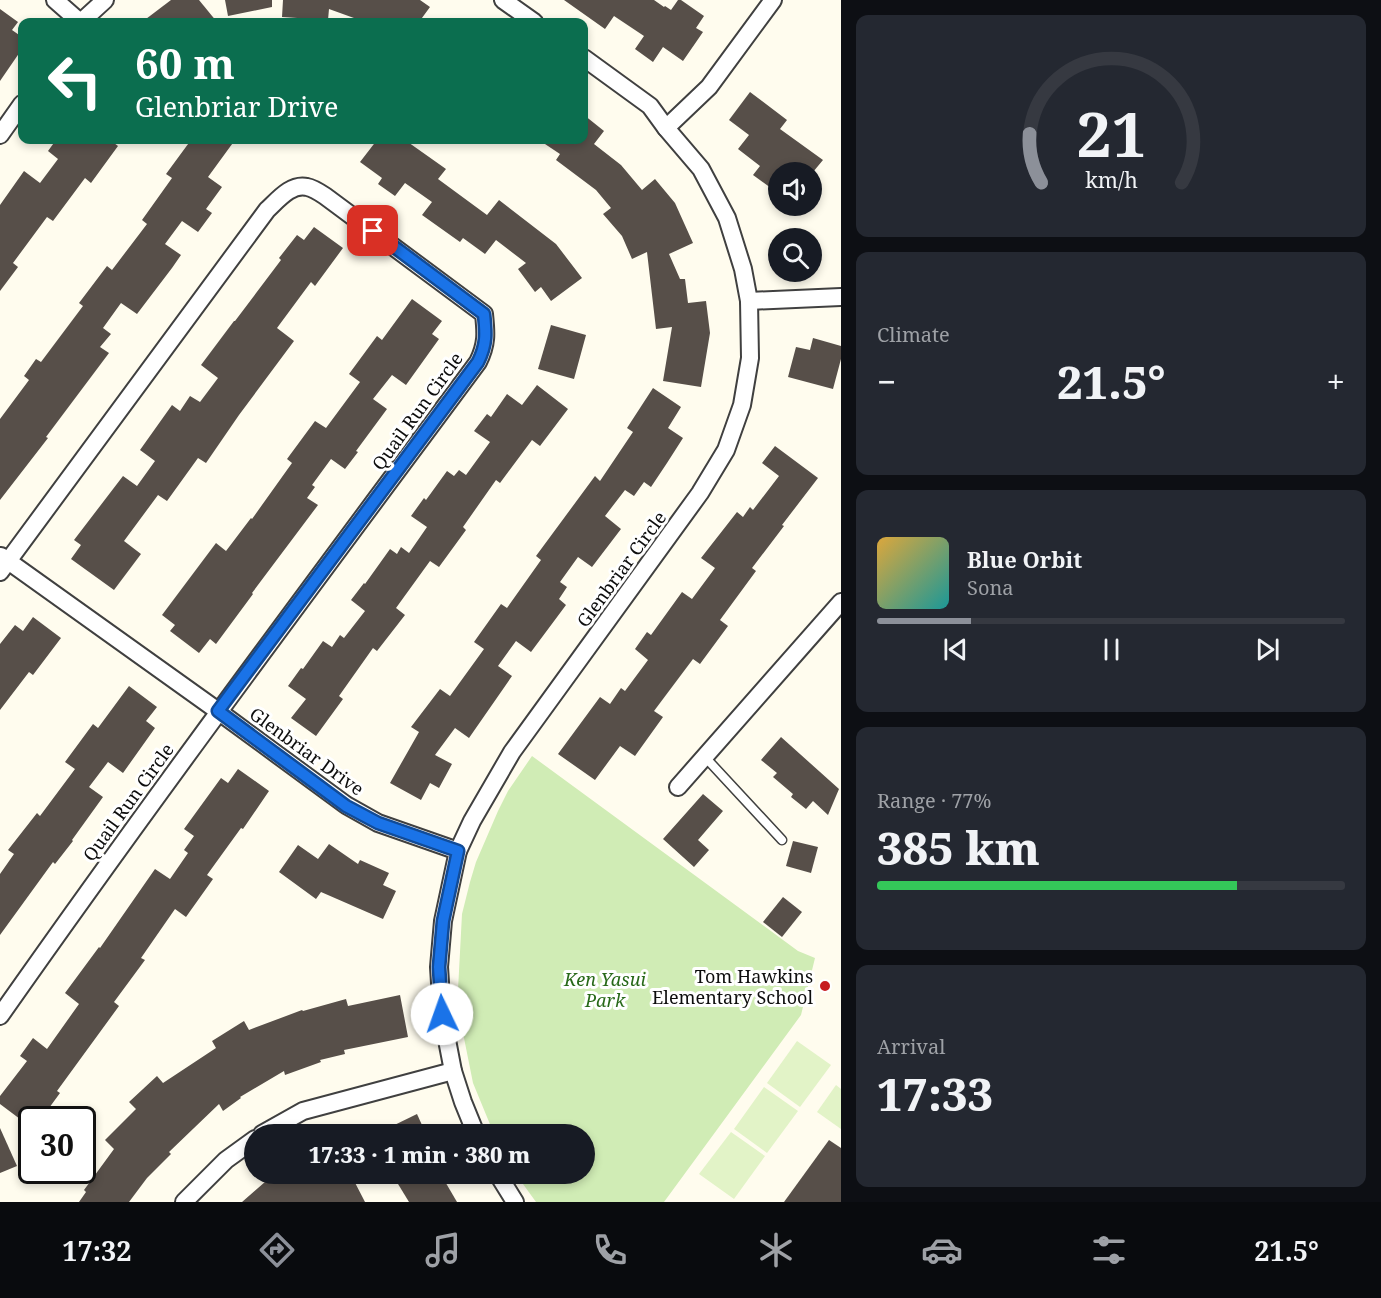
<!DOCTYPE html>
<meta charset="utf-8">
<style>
:root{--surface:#171b24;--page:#242831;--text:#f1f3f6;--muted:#9ea1a6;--line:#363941;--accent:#8c9099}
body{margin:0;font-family:"Noto Serif",serif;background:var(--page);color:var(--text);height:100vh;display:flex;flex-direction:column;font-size:22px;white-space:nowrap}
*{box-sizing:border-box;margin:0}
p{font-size:20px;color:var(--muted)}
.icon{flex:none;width:33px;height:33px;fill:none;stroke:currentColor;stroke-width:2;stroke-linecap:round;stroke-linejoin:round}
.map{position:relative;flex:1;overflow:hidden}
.sheet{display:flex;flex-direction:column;gap:15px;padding:15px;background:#0d0f14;width:540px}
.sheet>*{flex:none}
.hud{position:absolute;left:18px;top:18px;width:570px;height:126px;border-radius:12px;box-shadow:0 3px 9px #0003;background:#0b6e4f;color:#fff;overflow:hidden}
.fabs{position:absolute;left:768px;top:162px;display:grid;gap:12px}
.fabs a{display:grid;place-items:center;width:54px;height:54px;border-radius:50%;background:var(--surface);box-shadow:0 3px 9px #0003;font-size:30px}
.speed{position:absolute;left:18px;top:1106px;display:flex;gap:12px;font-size:30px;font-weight:700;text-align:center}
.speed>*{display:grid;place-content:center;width:78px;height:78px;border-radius:50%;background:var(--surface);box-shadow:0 3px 9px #0003;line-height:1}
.speed .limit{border:3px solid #111;border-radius:9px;background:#fff;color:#111}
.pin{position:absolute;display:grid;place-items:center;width:51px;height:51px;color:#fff;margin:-26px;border-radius:12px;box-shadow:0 3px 9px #0006}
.me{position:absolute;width:66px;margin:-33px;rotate:357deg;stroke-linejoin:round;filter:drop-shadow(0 0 4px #0008)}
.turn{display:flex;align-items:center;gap:21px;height:126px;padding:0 18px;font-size:27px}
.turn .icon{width:78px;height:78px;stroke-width:2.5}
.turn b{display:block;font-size:42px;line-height:51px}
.big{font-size:45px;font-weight:800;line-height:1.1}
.sheet .widget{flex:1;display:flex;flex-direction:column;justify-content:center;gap:9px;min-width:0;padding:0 21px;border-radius:12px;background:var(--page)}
.sheet .dial{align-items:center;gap:0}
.dial svg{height:156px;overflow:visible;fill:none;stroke:var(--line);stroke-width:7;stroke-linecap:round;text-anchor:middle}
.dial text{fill:var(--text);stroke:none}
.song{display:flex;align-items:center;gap:18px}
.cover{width:72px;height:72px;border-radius:9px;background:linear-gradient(135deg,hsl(40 70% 55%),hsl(180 70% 35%))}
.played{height:6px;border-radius:3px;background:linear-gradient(90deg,var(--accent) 20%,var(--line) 20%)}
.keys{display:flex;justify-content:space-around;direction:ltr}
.heat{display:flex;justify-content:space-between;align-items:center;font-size:33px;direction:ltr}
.charge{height:9px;border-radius:4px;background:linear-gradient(90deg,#34c759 77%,var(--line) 0)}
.trip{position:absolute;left:244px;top:1124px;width:351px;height:60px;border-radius:30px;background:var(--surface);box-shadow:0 3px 9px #0003;font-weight:800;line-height:60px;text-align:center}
.tab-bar{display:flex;height:96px;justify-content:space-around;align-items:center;background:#090b0e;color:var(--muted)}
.tab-bar .icon{width:42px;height:42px}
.tab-bar .current{color:var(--accent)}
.tab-bar b{font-size:27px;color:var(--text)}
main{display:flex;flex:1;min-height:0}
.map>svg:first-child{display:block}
.green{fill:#d0ecb5}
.pitch{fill:#e2f3c7}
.building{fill:#574f49}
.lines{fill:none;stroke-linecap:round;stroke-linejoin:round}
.lane-casing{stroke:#404040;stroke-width:11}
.street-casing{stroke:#404040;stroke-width:20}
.lane{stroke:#fff;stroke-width:8}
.street{stroke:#fff;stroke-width:16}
.route-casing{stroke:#114b97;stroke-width:15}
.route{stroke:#1a73e8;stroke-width:10}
.poi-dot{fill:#c61c20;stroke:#fff;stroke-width:2}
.labels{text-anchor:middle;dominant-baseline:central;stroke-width:6;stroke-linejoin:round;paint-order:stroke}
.street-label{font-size:18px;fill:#0d0d0d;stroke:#fff}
.poi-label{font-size:18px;fill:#0d0d0d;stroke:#fff;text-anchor:end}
.park-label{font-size:18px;font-style:italic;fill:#286919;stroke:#fff}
</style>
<main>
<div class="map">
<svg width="841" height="1202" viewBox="0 0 841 1202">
<rect width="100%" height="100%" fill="#fffcee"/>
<polygon class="green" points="532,756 798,951 815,958 801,1015 664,1202 536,1202 515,1173 585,1173 585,1134 494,1134 473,1083 461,1023 458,990 462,914 470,882 476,862 498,811 508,791"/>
<g class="pitch">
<polygon points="797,1041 831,1065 800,1107 767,1083"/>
<polygon points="836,1085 841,1089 841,1129 817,1112"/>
<polygon points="764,1087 798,1111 767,1153 734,1129"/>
<polygon points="731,1132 765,1156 734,1199 699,1174"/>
</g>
<g class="building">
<polygon points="171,0 199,0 217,22 142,22"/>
<polygon points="225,0 272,0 272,7 228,16"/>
<polygon points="283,0 420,0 430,7 419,22 365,22 329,9 328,20 282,17"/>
<polygon points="564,0 654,0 664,7 665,6 671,10 678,0 681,0 704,16 696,28 703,32 683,61 663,47 653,62 635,49 644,36 614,16 605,29"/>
<polygon points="0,9 18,22 12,30 22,37 22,49 0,81"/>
<polygon points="750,92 787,120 780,129 823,160 813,172 778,172 778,178 771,188 753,175 760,166 738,149 749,135 729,120"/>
<polygon points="584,115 604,131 594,144 621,165 642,190 655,179 675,203 693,243 669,254 680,279 685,279 688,303 706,301 710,333 701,387 663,381 672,327 656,329 647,252 632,259 622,236 603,214 611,208 596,190 556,160 560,154 539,140 584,140"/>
<polygon points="56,140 110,140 118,146 91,183 85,178 53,221 47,217 13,263 18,267 0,291 0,205 24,171 40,183 58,159 48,151"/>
<polygon points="191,140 235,140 208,177 222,187 206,209 212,213 198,232 182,221 165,244 181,255 172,268 137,314 121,303 103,328 111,334 100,347 109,353 46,437 48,438 0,500 0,419 29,380 24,376 36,359 41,362 83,306 79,303 107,266 112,270 147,224 142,220 172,178 166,174"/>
<polygon points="377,140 405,140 446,169 438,179 487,215 499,200 556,244 582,278 551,301 541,287 535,292 518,269 526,263 496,240 485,254 463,238 460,242 422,215 432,202 405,183 395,196 378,184 382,178 360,162"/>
<polygon points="314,227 343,248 315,286 311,282 277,328 294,341 239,415 206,463 198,458 167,501 158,495 124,541 141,554 114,590 71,559 81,545 74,540 123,476 137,486 155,461 140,450 172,405 180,411 190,396 200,402 218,378 201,365 234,321 235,321 281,260 279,258 297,235 304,240"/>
<polygon points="412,299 442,321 432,334 439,339 406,385 392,375 373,399 387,409 356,451 358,452 345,469 331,459 312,485 315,487 307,498 318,505 252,593 253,594 216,644 210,639 199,653 170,631 175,625 162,615 216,543 226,551 251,518 252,519 292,463 287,459 315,421 326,428 360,382 349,374 377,336 382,340"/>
<polygon points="551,325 586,335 574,379 538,369"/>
<polygon points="813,338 841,346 841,359 833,389 788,377 796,347 810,350"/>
<polygon points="537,385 568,409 540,446 532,440 500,483 496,480 463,527 466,530 439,567 430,561 396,608 405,615 377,651 373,648 339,696 343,699 316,736 291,718 306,699 288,686 301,668 303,669 323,641 332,647 340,635 344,638 365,611 351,600 364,583 365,584 390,549 397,554 401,547 409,553 427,527 411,516 424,498 426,500 447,471 454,476 459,470 466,475 490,442 474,431 487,414 491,417 507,394 522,405"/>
<polygon points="653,388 681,407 668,428 683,438 667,463 651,487 644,482 634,496 625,490 605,516 621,529 592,567 578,557 560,582 567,587 559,599 566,605 531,652 516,641 498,666 512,676 469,738 455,728 435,755 452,764 439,788 430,783 421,800 390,783 419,732 411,727 440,689 450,696 484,649 474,642 501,604 507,608 541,560 536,556 595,476 600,481 633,432 627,428"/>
<polygon points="775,446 818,478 782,525 784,526 752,568 756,571 720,620 728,626 700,664 693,659 654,711 663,717 635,756 620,746 595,780 558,754 600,697 610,704 621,688 625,691 648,660 635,649 647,632 651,635 682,592 692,599 715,568 701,558 737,512 743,517 750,507 753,510 779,476 762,463"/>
<polygon points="33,617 61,638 33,675 29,672 0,710 0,644 15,625 23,631"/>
<polygon points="129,686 157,707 146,721 155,728 123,773 108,762 89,787 103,797 72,840 73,841 55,864 53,862 0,935 0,874 14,854 8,850 37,813 40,816 75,769 65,762 93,724 98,728"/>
<polygon points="781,737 839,789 828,815 813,801 806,809 791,797 793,794 773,777 777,773 761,760"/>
<polygon points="238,769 269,791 243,829 241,828 207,875 213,879 186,917 175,909 141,958 145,960 114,1002 119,1006 57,1091 60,1093 41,1119 32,1119 32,1128 0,1104 0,1096 27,1061 20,1056 33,1038 47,1049 79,1004 65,993 99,947 100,948 155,869 170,879 188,853 184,850 194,836 184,829 221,778 228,783"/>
<polygon points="703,794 723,811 698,840 709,850 694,867 663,839"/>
<polygon points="793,841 818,847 811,873 786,866"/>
<polygon points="329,844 358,864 360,860 389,873 383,885 396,891 383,919 321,892 316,899 279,872 298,845 318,859"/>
<polygon points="783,897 802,912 782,937 763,922"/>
<polygon points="400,995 408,1037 344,1050 345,1054 320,1060 321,1062 285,1075 284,1071 240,1097 241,1098 223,1111 219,1104 169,1152 171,1154 147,1178 129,1202 79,1202 86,1192 84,1190 114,1149 105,1140 136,1109 129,1102 157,1076 163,1083 216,1048 212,1041 244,1021 249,1030 302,1010 303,1011 346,999 348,1006"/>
<polygon points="417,1114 426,1134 376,1134"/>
<polygon points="0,1128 17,1166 0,1173"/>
<polygon points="829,1140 841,1148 841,1202 784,1202"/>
<polygon points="286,1173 350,1173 365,1202 242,1202 273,1175 277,1180"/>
<polygon points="405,1173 440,1173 457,1202 409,1202 395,1179"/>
</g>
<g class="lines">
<defs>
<polyline id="lane" points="705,757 782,840"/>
<g id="street">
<polyline points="55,0 80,22"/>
<polyline points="503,0 534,22"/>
<polyline points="81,22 105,0"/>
<polyline points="666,128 709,87 773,0"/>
<polyline points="0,135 22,104"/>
<polyline points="749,301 841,297"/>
<polyline points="1,556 218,711 346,805 378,823 458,851"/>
<path d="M 0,572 L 267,210 C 277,201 291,183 307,187 C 313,188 319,192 325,196 L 484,314 C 486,333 487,344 478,362 C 317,579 155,795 0,1016"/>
<polyline points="678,787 841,602"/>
<polyline points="262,1134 303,1111 453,1071"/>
<polyline points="476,1134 463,1102 453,1071 442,1014 439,967 443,921 458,851 472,821 512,752 700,493 726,450 742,405 750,358 749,301 743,269 727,218 701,169 666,128 650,106 584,58"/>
<polyline points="497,1173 515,1202"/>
<polyline points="184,1202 226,1160 255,1139"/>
</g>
</defs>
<use href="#lane" class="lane-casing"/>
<use href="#street" class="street-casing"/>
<use href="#lane" class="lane"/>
<use href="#street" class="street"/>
</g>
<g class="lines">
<defs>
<path id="route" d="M 373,231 L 484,314 C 486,333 487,344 478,362 L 218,711 L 346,806 L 378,823 L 458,851 L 443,921 L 439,967 L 442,1014"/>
</defs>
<use href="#route" class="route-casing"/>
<use href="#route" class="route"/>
</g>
<circle class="poi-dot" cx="825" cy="986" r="6"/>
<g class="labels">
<g class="street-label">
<text transform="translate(417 411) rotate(-54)">Quail Run Circle</text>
<text transform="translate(621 569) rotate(-54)">Glenbriar Circle</text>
<text transform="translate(307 751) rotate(36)">Glenbriar Drive</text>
<text transform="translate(128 802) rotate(-54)">Quail Run Circle</text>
</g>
<g class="poi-label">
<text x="813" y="976">Tom Hawkins<tspan x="813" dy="21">Elementary School</tspan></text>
</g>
<g class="park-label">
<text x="605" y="979">Ken Yasui<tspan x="605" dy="21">Park</tspan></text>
</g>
</g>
</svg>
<div class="fabs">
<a><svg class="icon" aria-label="sound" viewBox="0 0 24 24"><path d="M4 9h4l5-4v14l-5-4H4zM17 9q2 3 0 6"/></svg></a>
<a><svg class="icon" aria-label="search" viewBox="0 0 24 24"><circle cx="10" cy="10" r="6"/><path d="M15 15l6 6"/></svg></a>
</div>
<div class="speed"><div class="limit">30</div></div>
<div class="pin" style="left:373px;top:231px;background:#d93025"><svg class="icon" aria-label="arrive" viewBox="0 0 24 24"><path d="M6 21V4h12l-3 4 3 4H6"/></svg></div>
<svg class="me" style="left:442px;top:1014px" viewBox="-20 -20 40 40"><circle r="19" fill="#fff"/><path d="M0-13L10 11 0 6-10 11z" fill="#1a73e8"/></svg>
<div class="trip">17:33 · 1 min · 380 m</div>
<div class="hud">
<div class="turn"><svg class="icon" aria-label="left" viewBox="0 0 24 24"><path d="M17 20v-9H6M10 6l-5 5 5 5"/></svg><div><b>60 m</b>Glenbriar Drive</div></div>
</div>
</div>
<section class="sheet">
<div class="widget dial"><svg viewBox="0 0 100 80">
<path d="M14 69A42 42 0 1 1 86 69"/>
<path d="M14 69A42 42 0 0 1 8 44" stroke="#8c9099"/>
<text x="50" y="56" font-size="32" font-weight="700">21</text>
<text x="50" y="72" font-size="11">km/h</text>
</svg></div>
<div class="widget"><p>Climate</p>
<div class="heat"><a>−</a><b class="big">21.5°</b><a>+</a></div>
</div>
<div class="widget">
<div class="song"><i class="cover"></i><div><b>Blue Orbit</b><p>Sona</p></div></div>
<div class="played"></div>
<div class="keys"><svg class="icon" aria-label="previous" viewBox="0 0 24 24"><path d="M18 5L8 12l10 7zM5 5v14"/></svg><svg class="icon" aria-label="pause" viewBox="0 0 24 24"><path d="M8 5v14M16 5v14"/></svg><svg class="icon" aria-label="next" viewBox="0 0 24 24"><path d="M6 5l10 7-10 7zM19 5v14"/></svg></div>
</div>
<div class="widget"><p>Range · 77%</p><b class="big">385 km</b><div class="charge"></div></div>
<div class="widget"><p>Arrival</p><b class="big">17:33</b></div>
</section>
</main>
<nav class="tab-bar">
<b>17:32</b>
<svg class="icon current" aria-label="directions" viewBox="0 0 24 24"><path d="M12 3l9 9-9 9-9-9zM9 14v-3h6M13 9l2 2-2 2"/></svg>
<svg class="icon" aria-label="music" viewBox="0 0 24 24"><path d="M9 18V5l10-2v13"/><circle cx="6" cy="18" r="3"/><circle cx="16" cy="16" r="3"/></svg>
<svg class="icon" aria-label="phone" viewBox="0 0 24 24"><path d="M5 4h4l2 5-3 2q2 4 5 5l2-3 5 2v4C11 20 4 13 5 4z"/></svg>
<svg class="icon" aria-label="climate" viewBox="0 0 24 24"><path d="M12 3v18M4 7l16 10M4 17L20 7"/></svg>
<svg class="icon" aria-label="car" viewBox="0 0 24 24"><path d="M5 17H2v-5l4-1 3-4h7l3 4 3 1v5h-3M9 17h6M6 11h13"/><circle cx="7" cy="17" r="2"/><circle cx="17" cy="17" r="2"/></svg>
<svg class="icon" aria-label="filters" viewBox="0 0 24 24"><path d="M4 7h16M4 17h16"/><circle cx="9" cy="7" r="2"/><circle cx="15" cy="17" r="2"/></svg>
<b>21.5°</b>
</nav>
